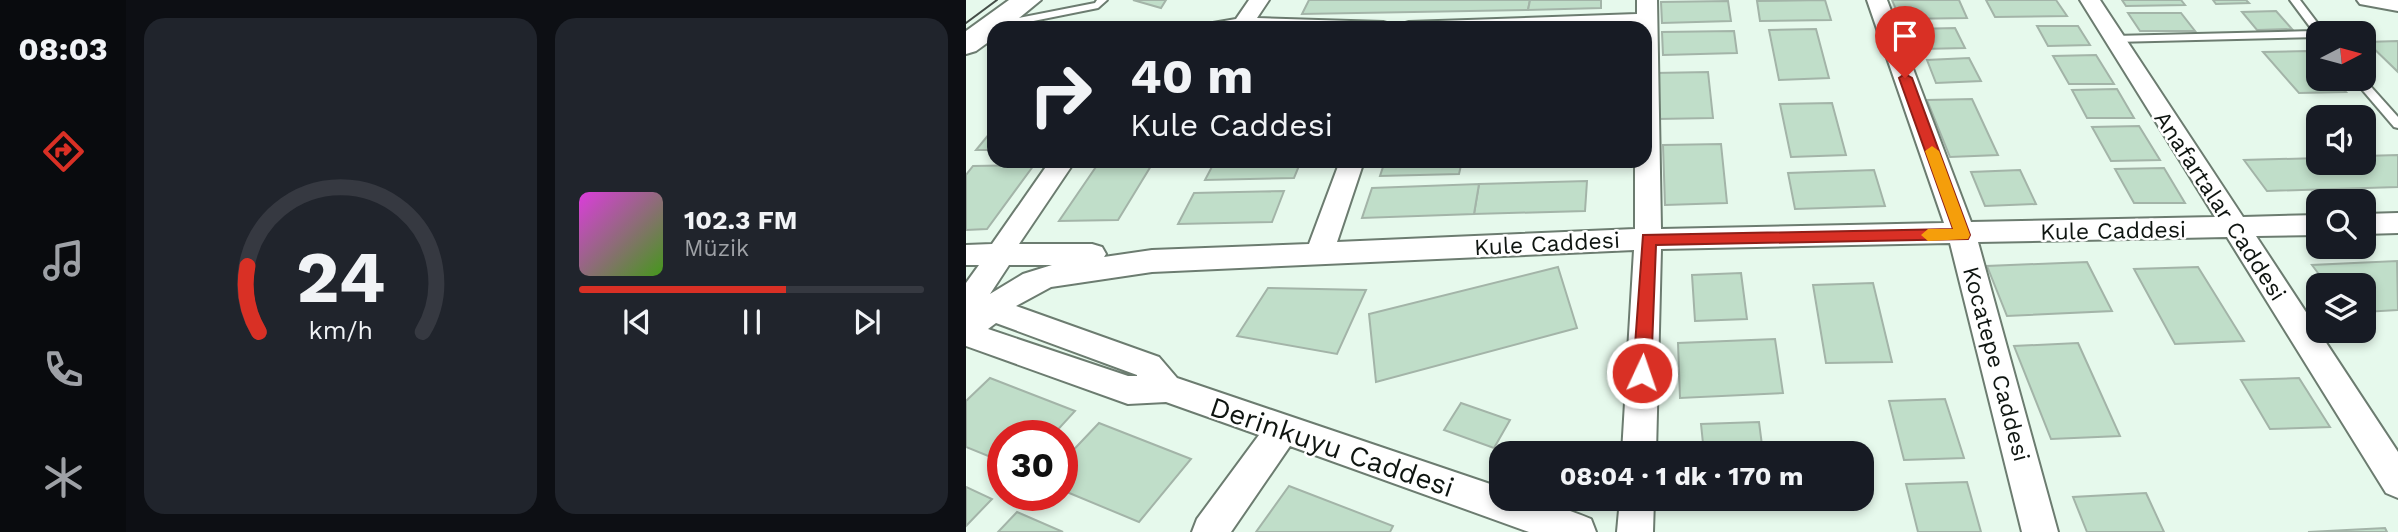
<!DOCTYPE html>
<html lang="tr">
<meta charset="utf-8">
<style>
:root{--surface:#171b24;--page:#20242c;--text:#f1f3f6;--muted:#9ea1a6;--line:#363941;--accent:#d93025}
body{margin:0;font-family:"Work Sans",sans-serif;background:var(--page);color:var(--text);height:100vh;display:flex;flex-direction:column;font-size:26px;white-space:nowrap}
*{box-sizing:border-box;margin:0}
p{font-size:23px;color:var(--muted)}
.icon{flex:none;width:38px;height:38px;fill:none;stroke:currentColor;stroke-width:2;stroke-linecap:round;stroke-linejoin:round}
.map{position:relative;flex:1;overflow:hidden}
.sheet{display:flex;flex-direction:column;gap:18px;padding:18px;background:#0d0f14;width:840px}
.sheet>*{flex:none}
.top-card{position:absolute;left:21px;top:21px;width:665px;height:147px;border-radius:21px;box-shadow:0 4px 10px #0003;background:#171b24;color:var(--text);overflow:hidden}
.needle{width:46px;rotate:84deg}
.tools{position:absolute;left:1340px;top:21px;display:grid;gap:14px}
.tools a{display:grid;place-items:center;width:70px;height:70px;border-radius:14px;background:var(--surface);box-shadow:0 4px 10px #0003;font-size:35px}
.speed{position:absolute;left:21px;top:420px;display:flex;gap:14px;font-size:35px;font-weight:700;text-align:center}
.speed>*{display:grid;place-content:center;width:91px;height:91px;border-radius:50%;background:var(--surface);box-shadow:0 4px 10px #0003;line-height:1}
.speed .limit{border:10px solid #d22;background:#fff;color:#111}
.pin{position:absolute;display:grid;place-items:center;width:60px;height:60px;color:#fff;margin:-72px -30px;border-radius:50% 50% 50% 0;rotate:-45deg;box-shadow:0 0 7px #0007}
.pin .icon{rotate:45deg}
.me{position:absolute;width:77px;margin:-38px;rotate:3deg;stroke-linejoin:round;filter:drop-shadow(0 0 5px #0008)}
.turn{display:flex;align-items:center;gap:24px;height:147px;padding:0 28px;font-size:32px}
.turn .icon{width:91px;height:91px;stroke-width:2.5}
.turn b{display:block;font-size:49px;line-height:60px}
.sheet .card{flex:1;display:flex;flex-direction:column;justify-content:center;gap:10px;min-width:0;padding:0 24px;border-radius:21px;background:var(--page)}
.sheet .dial{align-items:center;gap:0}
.dial svg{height:182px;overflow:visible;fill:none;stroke:var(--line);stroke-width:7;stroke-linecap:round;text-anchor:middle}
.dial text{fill:var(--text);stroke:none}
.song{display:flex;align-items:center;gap:21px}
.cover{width:84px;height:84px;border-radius:10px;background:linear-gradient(135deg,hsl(300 70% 55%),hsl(100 70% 35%))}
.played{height:7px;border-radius:4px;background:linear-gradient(90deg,var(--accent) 60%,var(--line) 60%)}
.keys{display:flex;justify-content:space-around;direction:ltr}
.sheet .tiles{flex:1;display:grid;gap:18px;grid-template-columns:repeat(2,1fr)}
.trip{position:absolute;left:523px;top:441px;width:385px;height:70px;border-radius:21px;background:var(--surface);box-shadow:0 4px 10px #0003;font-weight:700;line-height:70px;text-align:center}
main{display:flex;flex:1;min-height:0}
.tabs{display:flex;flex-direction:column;width:126px;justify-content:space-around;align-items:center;background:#090b0e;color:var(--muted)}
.tabs .icon{width:49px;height:49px}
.tabs .active{color:var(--accent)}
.tabs b{font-size:32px;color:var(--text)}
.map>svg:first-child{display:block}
.building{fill:#c0dec9;stroke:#a3b4a8;stroke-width:2}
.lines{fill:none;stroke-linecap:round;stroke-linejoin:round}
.lane-casing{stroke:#6c7c70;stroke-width:4}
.street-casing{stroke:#6c7c70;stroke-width:4}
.primary-casing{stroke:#6c7c70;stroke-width:4}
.lane{fill:#fff;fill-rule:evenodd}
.street{fill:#fff;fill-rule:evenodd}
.primary{fill:#fff;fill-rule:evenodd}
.tram{stroke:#444d47;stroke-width:2}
.route{fill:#d93025;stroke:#8d1f18;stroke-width:2}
.slow{fill:#f59e0b}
.labels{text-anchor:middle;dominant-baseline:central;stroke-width:5;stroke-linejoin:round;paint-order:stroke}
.street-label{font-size:23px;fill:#0f1511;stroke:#fff}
.near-street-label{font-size:28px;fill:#0f1511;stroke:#fff}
</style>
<main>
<nav class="tabs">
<b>08:03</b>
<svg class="icon active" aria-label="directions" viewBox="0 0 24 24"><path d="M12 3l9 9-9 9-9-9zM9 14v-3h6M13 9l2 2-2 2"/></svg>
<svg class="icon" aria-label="music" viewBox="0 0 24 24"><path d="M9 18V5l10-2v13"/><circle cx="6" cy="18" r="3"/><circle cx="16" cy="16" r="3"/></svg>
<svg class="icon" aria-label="phone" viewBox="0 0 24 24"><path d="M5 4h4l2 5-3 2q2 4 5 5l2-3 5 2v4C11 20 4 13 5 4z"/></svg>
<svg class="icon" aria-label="climate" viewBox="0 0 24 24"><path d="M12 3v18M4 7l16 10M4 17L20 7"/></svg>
</nav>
<section class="sheet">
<div class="tiles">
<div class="card dial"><svg viewBox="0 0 100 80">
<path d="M14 69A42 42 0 1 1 86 69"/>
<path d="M14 69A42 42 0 0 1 9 40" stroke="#d93025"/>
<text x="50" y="56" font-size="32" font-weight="700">24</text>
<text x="50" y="72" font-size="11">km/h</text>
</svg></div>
<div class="card">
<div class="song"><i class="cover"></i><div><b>102.3 FM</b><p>Müzik</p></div></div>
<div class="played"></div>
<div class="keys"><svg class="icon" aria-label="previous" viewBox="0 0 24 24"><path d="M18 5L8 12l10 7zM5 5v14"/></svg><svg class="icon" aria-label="pause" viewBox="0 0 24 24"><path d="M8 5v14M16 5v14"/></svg><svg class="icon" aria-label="next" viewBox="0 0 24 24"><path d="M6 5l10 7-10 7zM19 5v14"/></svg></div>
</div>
</div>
</section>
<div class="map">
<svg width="1432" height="532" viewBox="0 0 1432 532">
<rect width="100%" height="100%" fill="#e6f9ec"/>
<g class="building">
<polygon points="167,0 200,0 195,8"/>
<polygon points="343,0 564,0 562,10 336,14"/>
<polygon points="564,0 635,0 635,8 562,10"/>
<polygon points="859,0 865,20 794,21 791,1"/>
<polygon points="926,0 993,0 1001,18 934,19"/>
<polygon points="1020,0 1090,0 1101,16 1029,17"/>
<polygon points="1156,0 1215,0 1219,5 1160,6"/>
<polygon points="1247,0 1280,0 1283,3 1250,4"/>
<polygon points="762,1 765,21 696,23 695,2"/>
<polygon points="1310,11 1326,29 1291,30 1276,12"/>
<polygon points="1162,13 1215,13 1229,31 1174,31"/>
<polygon points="1071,26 1112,26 1124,45 1082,46"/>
<polygon points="989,28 999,48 956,49 948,29"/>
<polygon points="850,29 863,78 813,80 803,30"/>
<polygon points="768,31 771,53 697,55 696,32"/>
<polygon points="1432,41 1432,72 1401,42"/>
<polygon points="1342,51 1353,62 1353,79 1368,79 1380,92 1333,93 1297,52"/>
<polygon points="1130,55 1148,84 1103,84 1087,56"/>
<polygon points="1003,58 1015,81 970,83 961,60"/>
<polygon points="742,72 747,118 691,119 689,73"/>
<polygon points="1151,89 1168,118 1121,118 1106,90"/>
<polygon points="1006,99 1032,155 984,157 961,100"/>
<polygon points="866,103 880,155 825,157 814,104"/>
<polygon points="1173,126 1194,160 1145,161 1126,127"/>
<polygon points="28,128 28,150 10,150"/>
<polygon points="755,144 761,203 699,205 697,145"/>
<polygon points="1432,155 1432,187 1301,191 1278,160 1353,158 1353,163 1398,163 1398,156"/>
<polygon points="134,161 188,161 152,220 93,221"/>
<polygon points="249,161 335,161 328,178 239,180"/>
<polygon points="419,161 496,161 493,174 414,176"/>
<polygon points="68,165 21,229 0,230 0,175 7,166"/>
<polygon points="1198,168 1219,203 1168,203 1149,169"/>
<polygon points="908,170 919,206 829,209 822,173"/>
<polygon points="1054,170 1070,204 1019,206 1005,172"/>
<polygon points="621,181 619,211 508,214 513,184"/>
<polygon points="513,184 508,214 396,218 406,188"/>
<polygon points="318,191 306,222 212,224 228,193"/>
<polygon points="1431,261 1432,310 1398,312 1398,285 1361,285 1346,265"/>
<polygon points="1121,262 1146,311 1041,316 1021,266"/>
<polygon points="592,267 611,328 410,382 403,314"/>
<polygon points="1232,267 1278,341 1209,344 1168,269"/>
<polygon points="775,273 781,319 729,321 726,275"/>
<polygon points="907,283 926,362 860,363 847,285"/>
<polygon points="302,288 400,290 371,354 271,336"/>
<polygon points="809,339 817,393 714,398 712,343"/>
<polygon points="1112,343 1154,436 1085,439 1048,346"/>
<polygon points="24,378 109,411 86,436 37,436 37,462 0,447 0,401"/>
<polygon points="1333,378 1364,427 1304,429 1275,380"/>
<polygon points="979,399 998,458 938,460 923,401"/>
<polygon points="495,403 544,420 528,448 478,430"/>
<polygon points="793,422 797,453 738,453 735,424"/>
<polygon points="133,423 225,459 173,522 96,490 96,462"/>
<polygon points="1001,482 1015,532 952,532 940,484"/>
<polygon points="323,486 427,526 424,532 290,532"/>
<polygon points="0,487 26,499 0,526"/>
<polygon points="1180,493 1198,532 1121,532 1107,497"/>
<polygon points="51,512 97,532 32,532"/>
<polygon points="1419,528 1421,532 1342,532"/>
</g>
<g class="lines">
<defs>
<g id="lane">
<polygon points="131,0 141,0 132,8 33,28 27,25 32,22 129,3"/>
<polygon points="1324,0 1334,0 1359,33 1353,33 1353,37 1148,42 1143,39 1148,36 1347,31"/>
<polygon points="1387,79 1398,79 1432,117 1432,128 1428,127"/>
</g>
<g id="street">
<polygon points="283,0 303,0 291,18 417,22 424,24 427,28 238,28 241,24 270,19"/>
<path d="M 671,0 L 691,0 L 695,229 L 978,223 L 901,0 L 921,0 L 1005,222 L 1249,217 L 1114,0 L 1134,0 L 1277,217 L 1353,215 L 1353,235 L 1290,236 L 1432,452 L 1432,498 L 1420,493 L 1261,237 L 1012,242 L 1092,532 L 1056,532 L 984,243 L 695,249 L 690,453 L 656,453 L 668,250 L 186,272 L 85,287 L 50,306 L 193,357 L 211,378 L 536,488 L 536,499 C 570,499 593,506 625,519 L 630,532 L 563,532 L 324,446 L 265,532 L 226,532 L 231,519 L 293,435 L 200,402 L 162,404 L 0,346 L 0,283 L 13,265 L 0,265 L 0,245 L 26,244 L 84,161 L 109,161 L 53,244 L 126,244 L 136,247 L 140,254 L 138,257 L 186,250 L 343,244 L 374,161 L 398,161 L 371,242 L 669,229 L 669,161 L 679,161 L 679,28 L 433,28 L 436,24 L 443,22 L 671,14 ZM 43,265 L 86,265 L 57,274 L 24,294 ZM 30,323 L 171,375 L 171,376 L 162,376 L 22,329 Z"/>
<polygon points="1391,0 1432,0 1432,11 1394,4"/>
<polygon points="1432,213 1432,233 1398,234 1398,214"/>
<polygon points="654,499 688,499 687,532 651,532"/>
</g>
<polygon id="primary" points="43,0 75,0 41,28 28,28 28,38 10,51 0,54 0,31"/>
</defs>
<use href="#lane" class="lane-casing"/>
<use href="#street" class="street-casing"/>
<use href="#primary" class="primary-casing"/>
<use href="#lane" class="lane"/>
<use href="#street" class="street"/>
<use href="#primary" class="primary"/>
<polyline class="tram" points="0,23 31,0"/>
</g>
<polygon class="route" points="939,74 946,78 1004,235 1002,239 690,245 685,373 682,378 676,381 670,378 667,373 677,235 987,229 933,78"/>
<polygon class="slow" points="966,146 973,151 1004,235 1002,239 962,241 955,235 962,229 987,229 959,151"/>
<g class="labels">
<g class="street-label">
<text transform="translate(1254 206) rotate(57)">Anafartalar Caddesi</text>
<text transform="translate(1147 231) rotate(-1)">Kule Caddesi</text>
<text transform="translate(581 244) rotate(-3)">Kule Caddesi</text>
<text transform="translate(1030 364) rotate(75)">Kocatepe Caddesi</text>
</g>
<g class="near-street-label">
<text transform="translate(366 447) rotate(19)">Derinkuyu Caddesi</text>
</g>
</g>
</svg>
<div class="tools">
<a><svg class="needle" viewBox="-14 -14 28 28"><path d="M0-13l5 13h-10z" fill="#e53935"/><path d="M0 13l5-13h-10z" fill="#9ea1a6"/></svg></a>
<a><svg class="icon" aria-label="sound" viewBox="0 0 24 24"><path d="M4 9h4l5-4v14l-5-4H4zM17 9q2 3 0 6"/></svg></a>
<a><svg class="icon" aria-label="search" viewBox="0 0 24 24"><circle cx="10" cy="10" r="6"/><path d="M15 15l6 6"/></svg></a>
<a><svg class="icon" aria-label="layers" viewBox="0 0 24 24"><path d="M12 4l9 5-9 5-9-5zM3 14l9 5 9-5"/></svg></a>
</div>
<div class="speed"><div class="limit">30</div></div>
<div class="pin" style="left:939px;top:78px;background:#d93025"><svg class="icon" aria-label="arrive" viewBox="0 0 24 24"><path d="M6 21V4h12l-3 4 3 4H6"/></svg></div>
<svg class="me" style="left:676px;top:373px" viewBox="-20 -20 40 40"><circle r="17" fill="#d93025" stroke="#fff" stroke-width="3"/><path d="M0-11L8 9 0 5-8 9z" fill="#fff"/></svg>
<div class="trip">08:04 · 1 dk · 170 m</div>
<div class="top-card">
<div class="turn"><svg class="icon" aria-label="right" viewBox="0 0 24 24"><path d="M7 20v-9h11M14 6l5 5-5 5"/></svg><div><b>40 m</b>Kule Caddesi</div></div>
</div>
</div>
</main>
